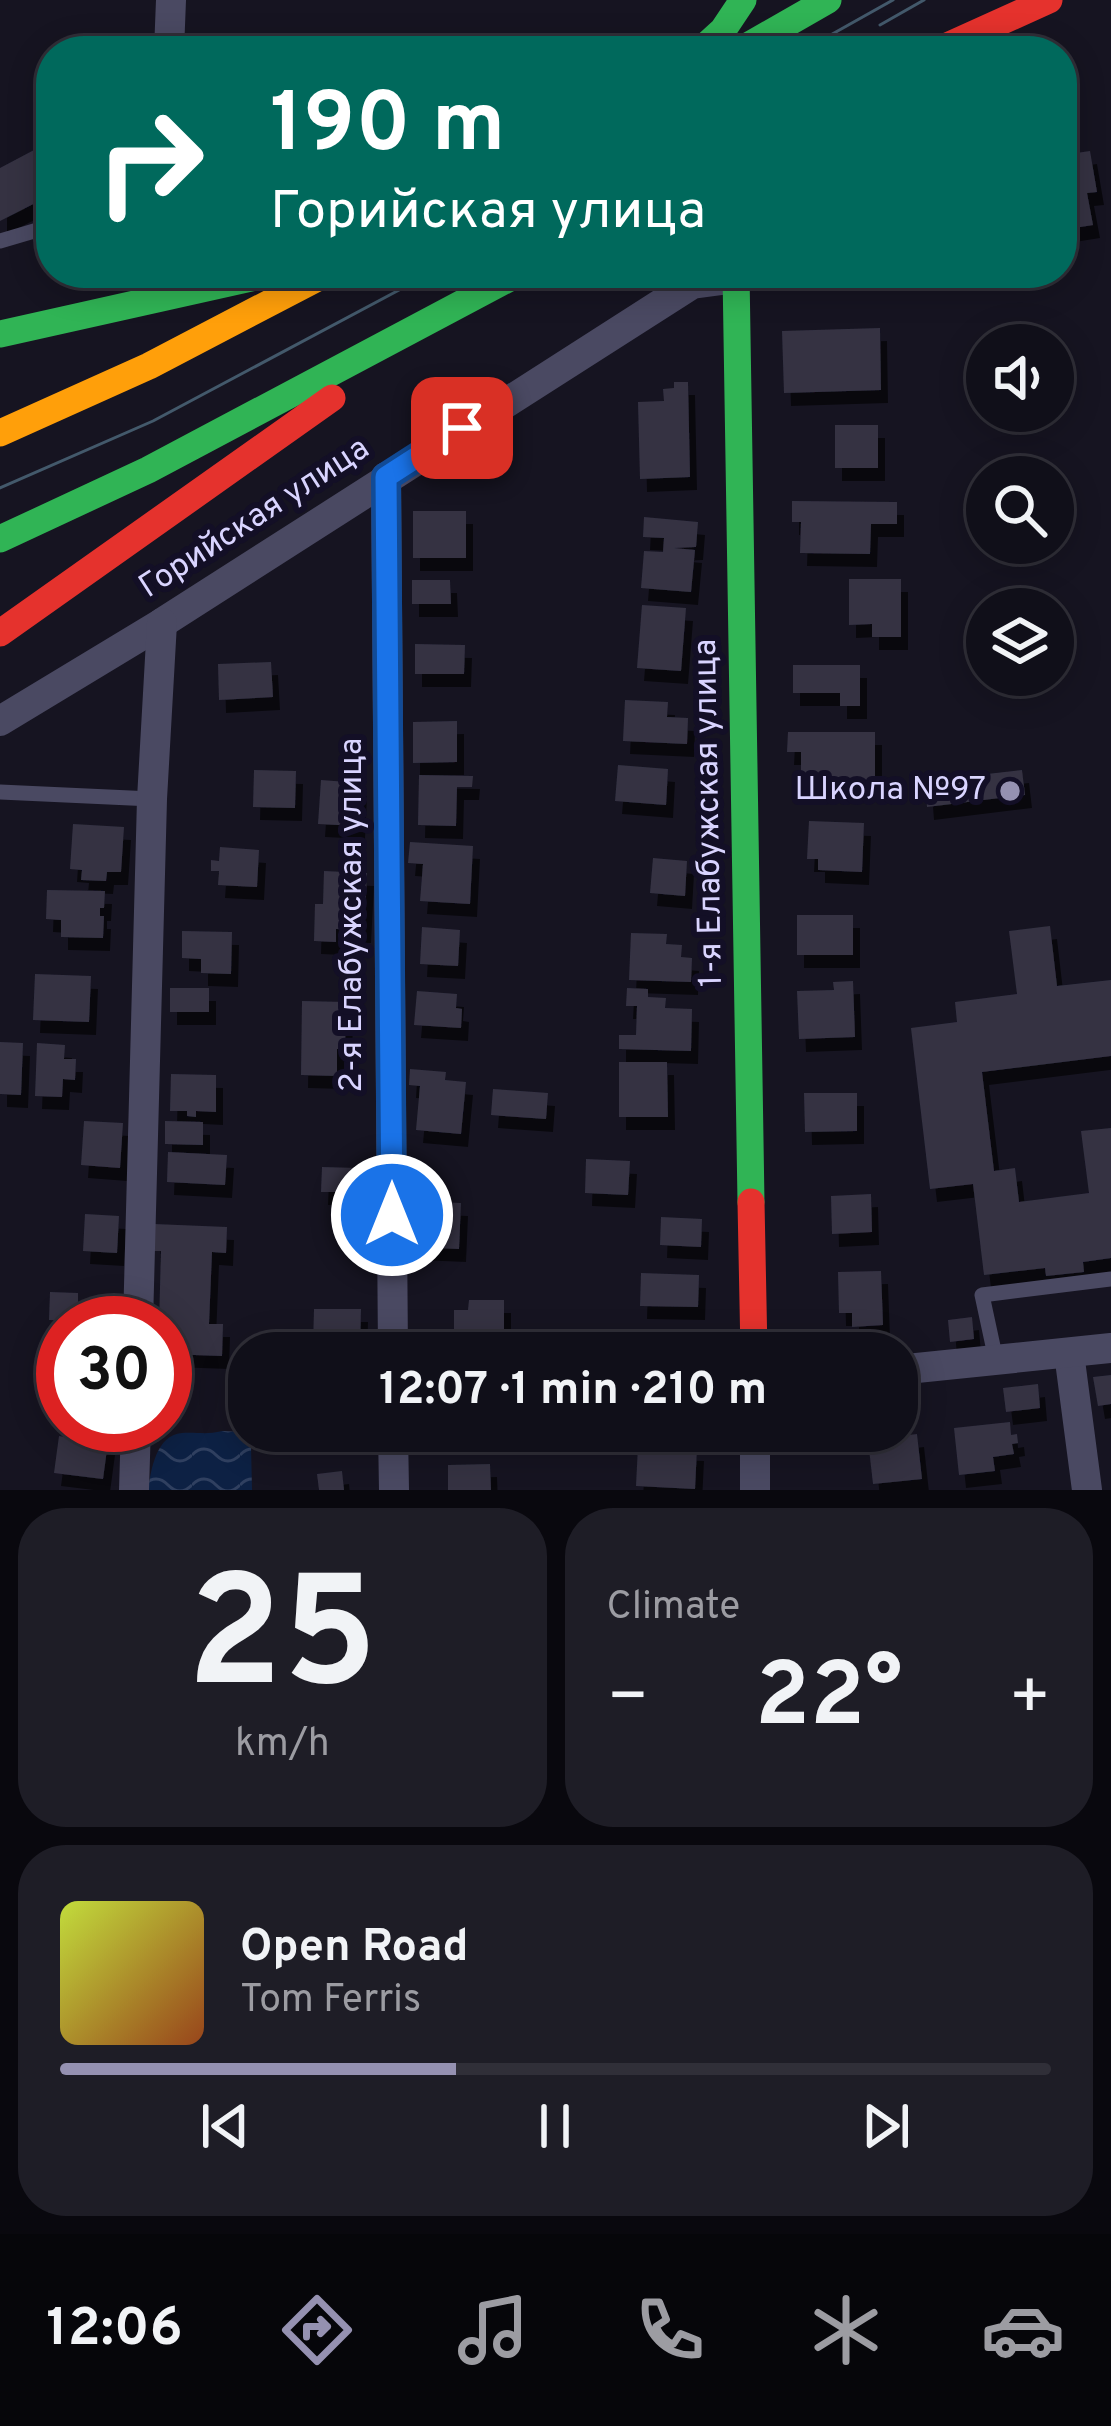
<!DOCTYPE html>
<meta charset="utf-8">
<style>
:root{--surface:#100f19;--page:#1e1d26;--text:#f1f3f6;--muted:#9c9ca2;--line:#302f38;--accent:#9591b1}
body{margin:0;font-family:Overpass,sans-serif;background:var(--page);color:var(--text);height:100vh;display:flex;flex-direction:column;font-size:45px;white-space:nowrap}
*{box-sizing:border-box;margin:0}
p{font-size:39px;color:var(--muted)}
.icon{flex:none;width:66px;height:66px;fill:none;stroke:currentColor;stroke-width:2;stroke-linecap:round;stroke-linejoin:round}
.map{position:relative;height:1490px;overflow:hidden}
.details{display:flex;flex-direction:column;gap:18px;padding:18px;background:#09080e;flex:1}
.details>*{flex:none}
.hud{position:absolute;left:36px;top:36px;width:1041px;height:252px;border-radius:48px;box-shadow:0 6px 30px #0003,0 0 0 3px var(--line);background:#00695c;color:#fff;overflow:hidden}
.buttons{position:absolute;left:966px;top:324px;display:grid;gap:24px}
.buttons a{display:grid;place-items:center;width:108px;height:108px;border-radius:50%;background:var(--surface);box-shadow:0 6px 30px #0003,0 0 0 3px var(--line);font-size:60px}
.speed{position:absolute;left:36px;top:1296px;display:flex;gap:24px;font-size:60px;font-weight:700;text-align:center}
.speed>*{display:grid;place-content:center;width:156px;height:156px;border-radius:50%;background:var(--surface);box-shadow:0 6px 30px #0003,0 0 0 3px var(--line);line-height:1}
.speed .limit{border:18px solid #d22;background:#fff;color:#111}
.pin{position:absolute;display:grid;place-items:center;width:102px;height:102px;color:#fff;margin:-51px;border-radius:24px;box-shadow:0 6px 18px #0006}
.me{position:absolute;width:132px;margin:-66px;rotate:0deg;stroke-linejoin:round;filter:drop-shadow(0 0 9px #0008)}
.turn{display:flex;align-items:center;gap:42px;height:252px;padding:0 36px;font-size:54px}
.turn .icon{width:156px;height:156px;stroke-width:2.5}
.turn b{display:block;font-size:84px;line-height:102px}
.big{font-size:90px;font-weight:700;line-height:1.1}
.details .widget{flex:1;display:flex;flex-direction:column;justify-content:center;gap:18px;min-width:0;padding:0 42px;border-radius:48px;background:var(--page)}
.details .dial{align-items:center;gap:0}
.dial b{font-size:156px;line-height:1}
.song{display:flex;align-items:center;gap:36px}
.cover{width:144px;height:144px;border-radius:18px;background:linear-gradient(135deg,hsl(70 70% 55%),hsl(20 70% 35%))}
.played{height:12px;border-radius:6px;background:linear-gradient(90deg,var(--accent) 40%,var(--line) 40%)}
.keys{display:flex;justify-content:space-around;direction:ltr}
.heat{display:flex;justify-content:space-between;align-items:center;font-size:66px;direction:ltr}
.details .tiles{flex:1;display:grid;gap:18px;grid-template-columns:1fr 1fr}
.widget:last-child{grid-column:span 2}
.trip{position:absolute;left:228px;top:1332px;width:690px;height:120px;border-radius:48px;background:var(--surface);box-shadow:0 6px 30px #0003,0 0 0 3px var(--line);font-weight:700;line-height:120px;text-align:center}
.menu{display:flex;height:192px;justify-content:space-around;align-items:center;background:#06060a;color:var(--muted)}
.menu .icon{width:84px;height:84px}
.menu .selected{color:var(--accent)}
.menu b{font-size:54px;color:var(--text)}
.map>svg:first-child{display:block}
.water{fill:url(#water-waves)}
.building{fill:#343243;filter:url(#shadow)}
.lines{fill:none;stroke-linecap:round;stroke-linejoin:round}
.lane{stroke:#4a4962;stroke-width:15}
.street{stroke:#4a4962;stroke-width:30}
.fast{stroke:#30b455;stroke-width:27}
.slow{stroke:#ff9f0a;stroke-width:27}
.jam{stroke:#e5322d;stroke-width:27}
.tram{stroke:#43596b;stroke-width:3}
.route-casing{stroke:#114b97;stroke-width:30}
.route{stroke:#1a73e8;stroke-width:21}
.poi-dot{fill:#9591b1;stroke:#130f26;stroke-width:4.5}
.labels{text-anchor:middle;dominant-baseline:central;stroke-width:12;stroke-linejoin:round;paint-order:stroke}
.street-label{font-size:33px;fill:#d9d4ff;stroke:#130f26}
.poi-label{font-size:33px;fill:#d9d4ff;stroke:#130f26;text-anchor:end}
</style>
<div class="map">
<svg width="1111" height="1490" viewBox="0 0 1111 1490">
<defs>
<pattern id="water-waves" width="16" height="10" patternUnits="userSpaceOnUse" patternTransform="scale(3)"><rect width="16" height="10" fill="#0d2144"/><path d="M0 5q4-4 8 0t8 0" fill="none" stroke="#304060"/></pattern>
<filter id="shadow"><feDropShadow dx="7" dy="13" stdDeviation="0" flood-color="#0009"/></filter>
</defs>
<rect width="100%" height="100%" fill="#161421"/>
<path class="water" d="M 222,1431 L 243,1432 L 251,1446 L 252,1490 L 148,1490 C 151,1470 156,1435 182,1433 C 197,1432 207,1435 222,1431 Z"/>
<g class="building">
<polygon points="51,141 51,195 0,221 0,168"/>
<polygon points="1090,151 1097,192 1087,193 1093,225 1062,230 1062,155"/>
<polygon points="880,328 881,390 784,393 782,331"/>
<polygon points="674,382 688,382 690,477 640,479 638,402 664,401 663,389 674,388"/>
<rect x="835" y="425" width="43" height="43"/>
<polygon points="792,501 897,502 897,524 871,524 870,554 800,553 801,522 792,522"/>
<rect x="413" y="511" width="53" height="47"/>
<polygon points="644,517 698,522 696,547 674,548 695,550 691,592 641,588 644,551 663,552 664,538 643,537"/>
<polygon points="849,579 901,579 901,637 872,637 872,624 849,625"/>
<polygon points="412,580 450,580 451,604 412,604"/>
<polygon points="642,605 686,608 681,671 637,668"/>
<polygon points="415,644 465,645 464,674 415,674"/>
<polygon points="271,662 273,697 219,700 218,664"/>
<polygon points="793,665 860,665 860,706 840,706 840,693 793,693"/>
<polygon points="625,700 668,702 667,717 688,718 687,744 623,741"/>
<polygon points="457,721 457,762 413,763 413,722"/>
<polygon points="788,732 875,732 875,786 801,785 801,752 787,752"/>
<polygon points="618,765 668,769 666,805 615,801"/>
<polygon points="254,770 296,771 295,808 253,807"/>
<polygon points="1022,770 1025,795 927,807 925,781"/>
<polygon points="419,775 473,776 472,787 457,787 456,826 418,825"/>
<polygon points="321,780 360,783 358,826 318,824"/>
<polygon points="809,821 864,823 862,872 818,870 818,859 807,859"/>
<polygon points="73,824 124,827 121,872 107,872 106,881 81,880 82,870 70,869"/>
<polygon points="410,842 473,846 470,904 420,901 423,864 408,863"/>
<polygon points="220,847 259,850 257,887 218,885 219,871 211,871 211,860 219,861"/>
<polygon points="653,858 687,861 685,896 650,893"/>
<polygon points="324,871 367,873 364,930 336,929 336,942 314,941 315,904 323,904"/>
<polygon points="47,890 105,891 104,908 100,908 100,916 104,916 103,938 61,937 61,920 46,919"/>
<rect x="797" y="915" width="56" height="40"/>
<polygon points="1050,926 1057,986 1111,980 1111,1056 982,1072 994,1171 1015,1168 1019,1202 1089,1193 1081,1131 1111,1128 1111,1258 1083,1262 1084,1272 1046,1276 1045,1268 984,1275 973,1184 930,1189 911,1028 957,1022 955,1002 1017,994 1009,931"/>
<polygon points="422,927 460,930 458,966 420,964"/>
<polygon points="182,931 232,932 231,974 201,973 201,959 182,958"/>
<polygon points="631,933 667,934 666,944 682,945 681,957 692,958 691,982 629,980"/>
<polygon points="35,974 91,976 89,1022 33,1020"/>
<polygon points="853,981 855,1037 799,1039 797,991 834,990 833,982"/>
<rect x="170" y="988" width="39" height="24"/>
<polygon points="627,988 648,989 648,997 666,998 665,1008 692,1009 691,1051 619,1049 619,1035 636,1035 637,1006 626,1006"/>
<polygon points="417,991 457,994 456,1008 462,1009 461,1028 414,1025"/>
<polygon points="302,1001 346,1002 345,1049 337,1049 337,1076 301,1075"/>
<polygon points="0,1042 23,1043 21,1095 0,1094"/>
<polygon points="37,1043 65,1045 64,1059 76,1059 75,1080 63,1079 62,1097 35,1096"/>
<polygon points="619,1062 667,1062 668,1117 619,1117"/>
<polygon points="410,1069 446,1072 445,1080 466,1082 461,1134 416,1130 420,1086 409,1085"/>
<polygon points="171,1074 216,1075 216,1112 196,1111 196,1117 187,1116 187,1111 170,1111"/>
<polygon points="493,1089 548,1093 546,1119 491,1115"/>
<polygon points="804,1093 857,1093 857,1131 805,1132"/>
<polygon points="84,1121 123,1123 120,1168 81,1165"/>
<polygon points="165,1121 203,1122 203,1145 165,1144"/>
<polygon points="168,1152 227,1155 225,1185 167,1182"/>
<polygon points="586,1159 630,1161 628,1195 585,1193"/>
<polygon points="322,1167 358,1168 358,1192 321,1192"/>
<polygon points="871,1194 872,1232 832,1234 831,1196"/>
<polygon points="414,1201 461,1203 459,1249 412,1247"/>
<polygon points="85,1214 119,1216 117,1253 83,1251"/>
<polygon points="661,1217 702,1219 701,1247 660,1245"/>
<polygon points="154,1224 227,1227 226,1253 212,1252 209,1324 223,1324 222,1356 165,1354 165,1323 159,1323 161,1251 153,1251"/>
<polygon points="881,1271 883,1325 852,1327 852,1313 839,1313 838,1272"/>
<polygon points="641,1273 699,1275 698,1307 640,1306"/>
<polygon points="50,1292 78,1293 78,1321 49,1320"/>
<polygon points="469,1300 504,1300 504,1347 454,1346 454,1310 468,1310"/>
<polygon points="314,1309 361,1309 360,1347 313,1346"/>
<polygon points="972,1317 974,1339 950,1342 948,1320"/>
<polygon points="418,1336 447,1337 447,1353 417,1353"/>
<polygon points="1111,1375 1111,1404 1098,1406 1093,1377"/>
<polygon points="1038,1384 1040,1408 1006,1412 1003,1388"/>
<polygon points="1010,1422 1011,1435 1017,1434 1018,1443 1012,1444 1014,1454 993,1457 995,1471 959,1475 954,1428"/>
<polygon points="72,1429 97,1432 96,1441 108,1442 103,1479 54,1473 59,1436 70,1438"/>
<polygon points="917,1434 922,1479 873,1484 868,1440"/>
<polygon points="638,1446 697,1448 695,1489 636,1486"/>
<polygon points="490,1464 491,1490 448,1490 448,1465"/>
<polygon points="342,1471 344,1490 319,1490 317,1474"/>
</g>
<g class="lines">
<g class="lane">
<polyline points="0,241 51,226"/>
<polyline points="0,792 152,799"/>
<polyline points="996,1360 982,1295 1111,1279"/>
</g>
<g class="street">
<polyline points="169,51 171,0"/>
<polyline points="386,477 393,1353"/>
<polyline points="0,721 162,623 692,284 737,278"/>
<polyline points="138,1323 152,799 162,623"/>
<polyline points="1069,1353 1087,1490"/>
<polyline points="897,1370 1111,1348"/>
<polyline points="393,1431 394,1490"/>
<polyline points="755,1431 755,1490"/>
<polyline points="134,1490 136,1425"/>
</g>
<g class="fast">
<polyline points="700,51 723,30 743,0"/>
<polyline points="739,51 828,0"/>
<polyline points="736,273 751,1202"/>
<polyline points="0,334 273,273"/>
<polyline points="0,539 148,470 519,273"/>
</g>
<polyline class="slow" points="0,433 149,366 327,273"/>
<g class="jam">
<polyline points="936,51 1049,0"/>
<polyline points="0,633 332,398"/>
<polyline points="751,1202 754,1353"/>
</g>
<g class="tram">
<polyline points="880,25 924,0"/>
<polyline points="802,51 893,0"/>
<polyline points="0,488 153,421 431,273"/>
</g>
</g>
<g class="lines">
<defs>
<polyline id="route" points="392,1215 386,477 462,428"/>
</defs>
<use href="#route" class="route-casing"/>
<use href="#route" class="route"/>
</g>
<circle class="poi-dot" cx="1010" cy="791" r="12"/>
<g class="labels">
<g class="street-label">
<text transform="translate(255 519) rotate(-33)">Горийская улица</text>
<text transform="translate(710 813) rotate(-91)">1-я Елабужская улица</text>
<text transform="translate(353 915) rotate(-90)">2-я Елабужская улица</text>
</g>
<g class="poi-label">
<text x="986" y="791">Школа №97</text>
</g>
</g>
</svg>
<div class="buttons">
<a><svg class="icon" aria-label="sound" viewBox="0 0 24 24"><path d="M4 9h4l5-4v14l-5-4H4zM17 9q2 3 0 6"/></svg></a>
<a><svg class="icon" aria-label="search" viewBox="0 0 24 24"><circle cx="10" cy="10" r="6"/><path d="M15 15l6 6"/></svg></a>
<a><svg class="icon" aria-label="layers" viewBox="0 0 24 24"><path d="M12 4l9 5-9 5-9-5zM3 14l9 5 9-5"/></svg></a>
</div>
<div class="speed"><div class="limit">30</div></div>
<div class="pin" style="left:462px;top:428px;background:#d93025"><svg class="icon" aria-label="arrive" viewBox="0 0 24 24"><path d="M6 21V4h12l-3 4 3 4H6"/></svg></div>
<svg class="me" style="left:392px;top:1215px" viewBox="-20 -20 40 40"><circle r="17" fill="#1a73e8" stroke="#fff" stroke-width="3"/><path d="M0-11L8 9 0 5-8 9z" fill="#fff"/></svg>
<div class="trip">12:07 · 1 min · 210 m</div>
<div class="hud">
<div class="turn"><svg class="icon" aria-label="right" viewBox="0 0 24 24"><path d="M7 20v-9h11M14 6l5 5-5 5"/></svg><div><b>190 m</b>Горийская улица</div></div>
</div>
</div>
<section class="details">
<div class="tiles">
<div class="widget dial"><b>25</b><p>km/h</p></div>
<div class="widget"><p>Climate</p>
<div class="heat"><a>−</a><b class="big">22°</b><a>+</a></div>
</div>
<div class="widget">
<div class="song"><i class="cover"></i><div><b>Open Road</b><p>Tom Ferris</p></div></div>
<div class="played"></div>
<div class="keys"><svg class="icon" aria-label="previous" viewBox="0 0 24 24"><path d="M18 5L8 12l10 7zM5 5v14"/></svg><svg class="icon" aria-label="pause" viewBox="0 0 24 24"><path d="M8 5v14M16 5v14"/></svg><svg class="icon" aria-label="next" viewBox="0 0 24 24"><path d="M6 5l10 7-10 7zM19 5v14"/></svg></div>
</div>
</div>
</section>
<nav class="menu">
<b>12:06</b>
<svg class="icon selected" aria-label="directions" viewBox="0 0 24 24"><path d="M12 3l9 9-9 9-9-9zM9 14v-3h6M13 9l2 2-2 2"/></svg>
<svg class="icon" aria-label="music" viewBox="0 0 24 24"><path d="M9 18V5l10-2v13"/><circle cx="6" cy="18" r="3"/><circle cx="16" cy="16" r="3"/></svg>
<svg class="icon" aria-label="phone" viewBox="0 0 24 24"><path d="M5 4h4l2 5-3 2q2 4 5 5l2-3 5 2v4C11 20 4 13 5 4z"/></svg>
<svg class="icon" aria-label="climate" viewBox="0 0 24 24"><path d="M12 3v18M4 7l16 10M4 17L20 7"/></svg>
<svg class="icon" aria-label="car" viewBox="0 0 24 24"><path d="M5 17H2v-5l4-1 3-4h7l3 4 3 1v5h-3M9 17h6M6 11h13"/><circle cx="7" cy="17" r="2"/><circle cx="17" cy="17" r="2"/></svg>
</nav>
